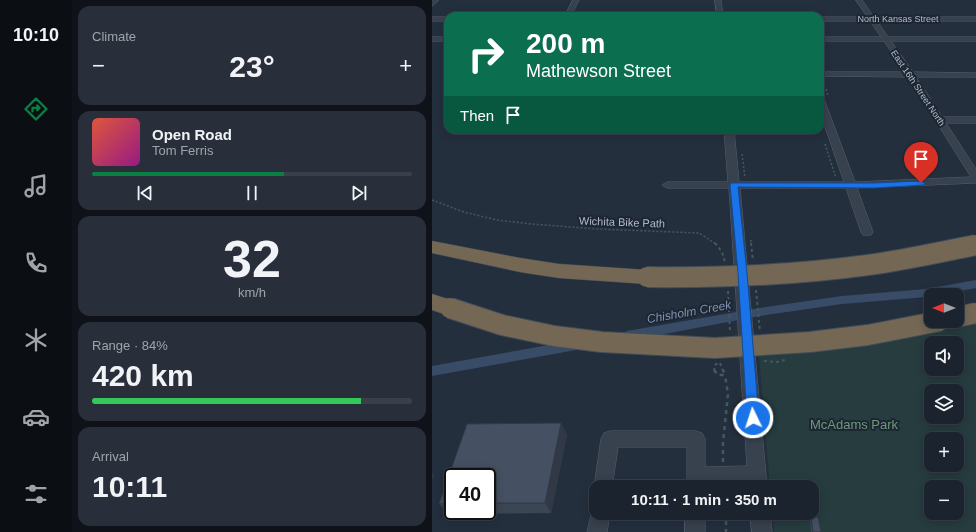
<!DOCTYPE html>
<meta charset="utf-8">
<style>
:root{--surface:#1b232e;--page:#282f3a;--text:#f1f3f6;--muted:#a0a4aa;--line:#39404a;--accent:#0b8043}
body{margin:0;font-family:Helvetica,sans-serif;background:var(--page);color:var(--text);height:100vh;display:flex;flex-direction:column;font-size:15px;white-space:nowrap}
*{box-sizing:border-box;margin:0}
p{font-size:13px;color:var(--muted)}
.icon{flex:none;width:22px;height:22px;fill:none;stroke:currentColor;stroke-width:2;stroke-linecap:round;stroke-linejoin:round}
.map{position:relative;flex:1;overflow:hidden}
.sheet{display:flex;flex-direction:column;gap:6px;padding:6px;background:#0f1319;width:360px}
.sheet>*{flex:none}
.top-card{position:absolute;left:12px;top:12px;width:380px;height:122px;border-radius:12px;box-shadow:0 2px 10px #0003,0 0 0 1px var(--line);background:#0b6e4f;color:#fff;overflow:hidden}
.needle{width:26px;rotate:270deg}
.fabs{position:absolute;left:492px;top:288px;display:grid;gap:8px}
.fabs a{display:grid;place-items:center;width:40px;height:40px;border-radius:8px;background:var(--surface);box-shadow:0 2px 10px #0003,0 0 0 1px var(--line);font-size:20px}
.speed{position:absolute;left:12px;top:468px;display:flex;gap:8px;font-size:20px;font-weight:700;text-align:center}
.speed>*{display:grid;place-content:center;width:52px;height:52px;border-radius:50%;background:var(--surface);box-shadow:0 2px 10px #0003,0 0 0 1px var(--line);line-height:1}
.speed .limit{border:2px solid #111;border-radius:6px;background:#fff;color:#111}
.pin{position:absolute;display:grid;place-items:center;width:34px;height:34px;color:#fff;margin:-41px -17px;border-radius:50% 50% 50% 0;rotate:-45deg;box-shadow:0 0 4px #0007}
.pin .icon{rotate:45deg}
.me{position:absolute;width:44px;margin:-22px;rotate:356deg;stroke-linejoin:round;filter:drop-shadow(0 0 3px #0008)}
.turn{display:flex;align-items:center;gap:14px;height:84px;padding:0 16px;font-size:18px}
.turn .icon{width:52px;height:52px;stroke-width:2.5}
.turn b{display:block;font-size:28px;line-height:34px}
.then{display:flex;align-items:center;height:38px;padding:0 16px;background:#0003;gap:8px;font-size:15px}
.big{font-size:30px;font-weight:600;line-height:1.1}
.sheet .widget{flex:1;display:flex;flex-direction:column;justify-content:center;gap:6px;min-width:0;padding:0 14px;border-radius:12px;background:var(--page)}
.sheet .dial{align-items:center;gap:0}
.dial b{font-size:52px;line-height:1}
.song{display:flex;align-items:center;gap:12px}
.cover{width:48px;height:48px;border-radius:6px;background:linear-gradient(135deg,hsl(10 70% 55%),hsl(310 70% 35%))}
.played{height:4px;border-radius:2px;background:linear-gradient(90deg,var(--accent) 60%,var(--line) 60%)}
.keys{display:flex;justify-content:space-around;direction:ltr}
.heat{display:flex;justify-content:space-between;align-items:center;font-size:22px;direction:ltr}
.charge{height:6px;border-radius:3px;background:linear-gradient(90deg,#34c759 84%,var(--line) 0)}
.trip{position:absolute;left:157px;top:480px;width:230px;height:40px;border-radius:12px;background:var(--surface);box-shadow:0 2px 10px #0003,0 0 0 1px var(--line);font-weight:600;line-height:40px;text-align:center}
main{display:flex;flex:1;min-height:0}
.menu{display:flex;flex-direction:column;width:72px;justify-content:space-around;align-items:center;background:#0b0e12;color:var(--muted)}
.menu .icon{width:28px;height:28px}
.menu .selected{color:var(--accent)}
.menu b{font-size:18px;color:var(--text)}
.map>svg:first-child{display:block}
.green{fill:#263c3f;fill-rule:evenodd}
.lines{fill:none;stroke-linecap:round;stroke-linejoin:round}
.canal{fill:#394c67;fill-rule:evenodd}
.minor-casing{stroke:#565f6c;stroke-width:1}
.highway-casing{stroke:#434c59;stroke-width:1}
.path-far2{stroke:#44595c;stroke-width:1.5;stroke-dasharray:2 2;stroke-linecap:butt}
.path-far1{stroke:#44595c;stroke-width:2;stroke-dasharray:3 3;stroke-linecap:butt}
.path{stroke:#44595c;stroke-width:2.5;stroke-dasharray:4 4;stroke-linecap:butt}
.minor{fill:#38414e;fill-rule:evenodd}
.highway{fill:#746855;fill-rule:evenodd}
.highway-bridge-casing{stroke:#434c59;stroke-width:22;stroke-linecap:butt}
.highway-bridge{stroke:#746855;stroke-width:20}
.wall{fill:#3b4654;fill-rule:evenodd}
.shaded-wall{fill:#303945}
.building{fill:#455162;stroke:#303945}
.route{fill:#1a73e8;stroke:#114b97}
.labels{text-anchor:middle;dominant-baseline:central;stroke-width:4;stroke-linejoin:round;paint-order:stroke}
.far-street-label{font-size:9px;fill:#b4bcc9;stroke:#1d2633}
.street-label{font-size:11px;fill:#b4bcc9;stroke:#1d2633}
.water-label{font-size:12px;font-style:italic;fill:#7c92b1;stroke:#1d2633}
.near-park-label{font-size:13px;fill:#6b9a76;stroke:#1d2633}
</style>
<main>
<nav class="menu">
<b>10:10</b>
<svg class="icon selected" aria-label="directions" viewBox="0 0 24 24"><path d="M12 3l9 9-9 9-9-9zM9 14v-3h6M13 9l2 2-2 2"/></svg>
<svg class="icon" aria-label="music" viewBox="0 0 24 24"><path d="M9 18V5l10-2v13"/><circle cx="6" cy="18" r="3"/><circle cx="16" cy="16" r="3"/></svg>
<svg class="icon" aria-label="phone" viewBox="0 0 24 24"><path d="M5 4h4l2 5-3 2q2 4 5 5l2-3 5 2v4C11 20 4 13 5 4z"/></svg>
<svg class="icon" aria-label="climate" viewBox="0 0 24 24"><path d="M12 3v18M4 7l16 10M4 17L20 7"/></svg>
<svg class="icon" aria-label="car" viewBox="0 0 24 24"><path d="M5 17H2v-5l4-1 3-4h7l3 4 3 1v5h-3M9 17h6M6 11h13"/><circle cx="7" cy="17" r="2"/><circle cx="17" cy="17" r="2"/></svg>
<svg class="icon" aria-label="filters" viewBox="0 0 24 24"><path d="M4 7h16M4 17h16"/><circle cx="9" cy="7" r="2"/><circle cx="15" cy="17" r="2"/></svg>
</nav>
<section class="sheet">
<div class="widget"><p>Climate</p>
<div class="heat"><a>−</a><b class="big">23°</b><a>+</a></div>
</div>
<div class="widget">
<div class="song"><i class="cover"></i><div><b>Open Road</b><p>Tom Ferris</p></div></div>
<div class="played"></div>
<div class="keys"><svg class="icon" aria-label="previous" viewBox="0 0 24 24"><path d="M18 5L8 12l10 7zM5 5v14"/></svg><svg class="icon" aria-label="pause" viewBox="0 0 24 24"><path d="M8 5v14M16 5v14"/></svg><svg class="icon" aria-label="next" viewBox="0 0 24 24"><path d="M6 5l10 7-10 7zM19 5v14"/></svg></div>
</div>
<div class="widget dial"><b>32</b><p>km/h</p></div>
<div class="widget"><p>Range · 84%</p><b class="big">420 km</b><div class="charge"></div></div>
<div class="widget"><p>Arrival</p><b class="big">10:11</b></div>
</section>
<div class="map">
<svg width="544" height="532" viewBox="0 0 544 532">
<rect width="100%" height="100%" fill="#242f3e"/>
<path class="green" d="M 544,323 L 544,532 L 342,532 L 341,513 L 380,513 L 380,487 L 338,487 L 327,356 L 429,346 ZM 499,343 L 525,343 L 525,369 L 499,369 ZM 499,391 L 525,391 L 525,417 L 499,417 ZM 499,439 L 525,439 L 525,465 L 499,465 ZM 499,487 L 525,487 L 525,513 L 499,513 Z"/>
<g class="lines">
<g class="canal">
<polygon points="544,280 544,288 494,297 410,304 334,315 195,341 191,339 189,336 191,333 195,331 334,307 410,296 494,289"/>
<polygon points="144,340 148,342 150,345 148,348 144,350 0,376 0,366"/>
</g>
<defs>
<g id="minor">
<polygon points="0,0 7,0 0,6"/>
<polygon points="141,0 147,0 139,16 133,16"/>
<polygon points="283,0 289,0 291,16 285,16"/>
<polygon points="424,0 430,0 442,17 544,17 544,21 445,21 456,37 544,37 544,41 459,41 481,72 544,73 544,77 484,77 510,117 544,117 544,123 514,123 544,169 544,183 425,188 441,232 439,235 431,235 429,232 414,188 308,188 335,487 317,487 316,484 255,487 255,447 186,447 180,487 164,487 164,493 162,487 169,439 172,433 178,431 264,431 270,433 273,439 273,467 315,466 297,188 235,188 230,185 235,182 296,182 292,130 302,130 307,182 412,182 388,112 388,96 392,99 423,182 539,177 476,77 388,76 388,72 473,72 452,41 388,41 388,37 449,37 438,21 388,21 388,17 435,17"/>
<rect x="0" y="17" width="16" height="4"/>
<rect x="0" y="37" width="16" height="4"/>
<polygon points="164,505 164,513 178,513 175,532 155,532 161,506"/>
<rect x="253" y="513" width="20" height="19"/>
<polygon points="318,513 338,513 340,532 320,532"/>
</g>
<g id="highway">
<polygon points="0,241 88,258 127,264 215,270 222,272 225,277 222,282 215,284 127,278 88,272 0,253"/>
<polygon points="0,294 25,302 28,308 25,314 18,316 0,310"/>
</g>
</defs>
<use href="#minor" class="minor-casing"/>
<use href="#highway" class="highway-casing"/>
<g class="path-far2">
<polyline points="394,89 396,96"/>
<polyline points="393,144 404,178"/>
<polyline points="310,154 313,178"/>
<polyline points="0,200 32,212 65,220 99,224 166,229 267,233 284,244"/>
<polyline points="319,240 319,244"/>
</g>
<g class="path-far1">
<polyline points="283,243 290,252 293,262"/>
<polyline points="319,243 321,261"/>
<polyline points="324,290 328,332"/>
<polyline points="296,291 298,332"/>
<polyline points="332,361 345,362 353,360"/>
<polyline points="288,363 291,371"/>
<polyline points="282,371 283,365 286,363"/>
</g>
<g class="path">
<polyline points="282,370 286,375 293,375 291,370"/>
<polyline points="291,462 291,442 296,394 293,375"/>
<polyline points="294,513 294,532"/>
</g>
<use href="#minor" class="minor"/>
<use href="#highway" class="highway"/>
<defs>
<g id="highway-bridge">
<path d="M 215,277 C 289,278 363,275 436,265 C 473,260 508,252 544,245"/>
<polyline points="18,308 70,325 122,336 170,342 283,348 378,342 436,335 508,321"/>
<polyline points="525,317 544,313"/>
</g>
</defs>
<use href="#highway-bridge" class="highway-bridge-casing"/>
<use href="#highway-bridge" class="highway-bridge"/>
</g>
<g class="wall">
<path d="M 129,423 L 135,435 L 119,513 L 18,514 L 7,504 L 35,424 ZM 21,477 L 55,477 L 55,511 L 21,511 Z"/>
<polygon points="379,517 389,532 379,532 378,520"/>
</g>
<g class="shaded-wall">
<polygon points="129,423 135,435 119,513 113,503"/>
<polygon points="0,473 2,475 0,480"/>
</g>
<g class="building">
<polygon points="129,423 113,503 55,503 55,477 21,477 21,503 7,504 35,424"/>
<polygon points="379,517 386,517 389,532 381,532"/>
</g>
<polygon class="route" points="489,181 493,183 492,185 442,188 306,187 315,273 327,418 325,422 321,424 317,422 315,418 306,273 298,185 299,183 442,183"/>
<g class="labels">
<g class="far-street-label">
<text x="466" y="19">North Kansas Street</text>
<text transform="translate(486 88) rotate(56)">East 16th Street North</text>
</g>
<g class="street-label">
<text transform="translate(190 222) rotate(2)">Wichita Bike Path</text>
</g>
<g class="water-label">
<text transform="translate(257 312) rotate(-10)">Chisholm Creek</text>
</g>
<g class="near-park-label">
<text x="422" y="424">McAdams Park</text>
</g>
</g>
</svg>
<div class="fabs">
<a><svg class="needle" viewBox="-14 -14 28 28"><path d="M0-13l5 13h-10z" fill="#e53935"/><path d="M0 13l5-13h-10z" fill="#a0a4aa"/></svg></a>
<a><svg class="icon" aria-label="sound" viewBox="0 0 24 24"><path d="M4 9h4l5-4v14l-5-4H4zM17 9q2 3 0 6"/></svg></a>
<a><svg class="icon" aria-label="layers" viewBox="0 0 24 24"><path d="M12 4l9 5-9 5-9-5zM3 14l9 5 9-5"/></svg></a>
<a>+</a>
<a>−</a>
</div>
<div class="speed"><div class="limit">40</div></div>
<div class="pin" style="left:489px;top:183px;background:#d93025"><svg class="icon" aria-label="arrive" viewBox="0 0 24 24"><path d="M6 21V4h12l-3 4 3 4H6"/></svg></div>
<svg class="me" style="left:321px;top:418px" viewBox="-20 -20 40 40"><circle r="17" fill="#1a73e8" stroke="#fff" stroke-width="3"/><path d="M0-11L8 9 0 5-8 9z" fill="#fff"/></svg>
<div class="trip">10:11 · 1 min · 350 m</div>
<div class="top-card">
<div class="turn"><svg class="icon" aria-label="right" viewBox="0 0 24 24"><path d="M7 20v-9h11M14 6l5 5-5 5"/></svg><div><b>200 m</b>Mathewson Street</div></div>
<div class="then">Then<svg class="icon" aria-label="arrive" viewBox="0 0 24 24"><path d="M6 21V4h12l-3 4 3 4H6"/></svg></div>
</div>
</div>
</main>
